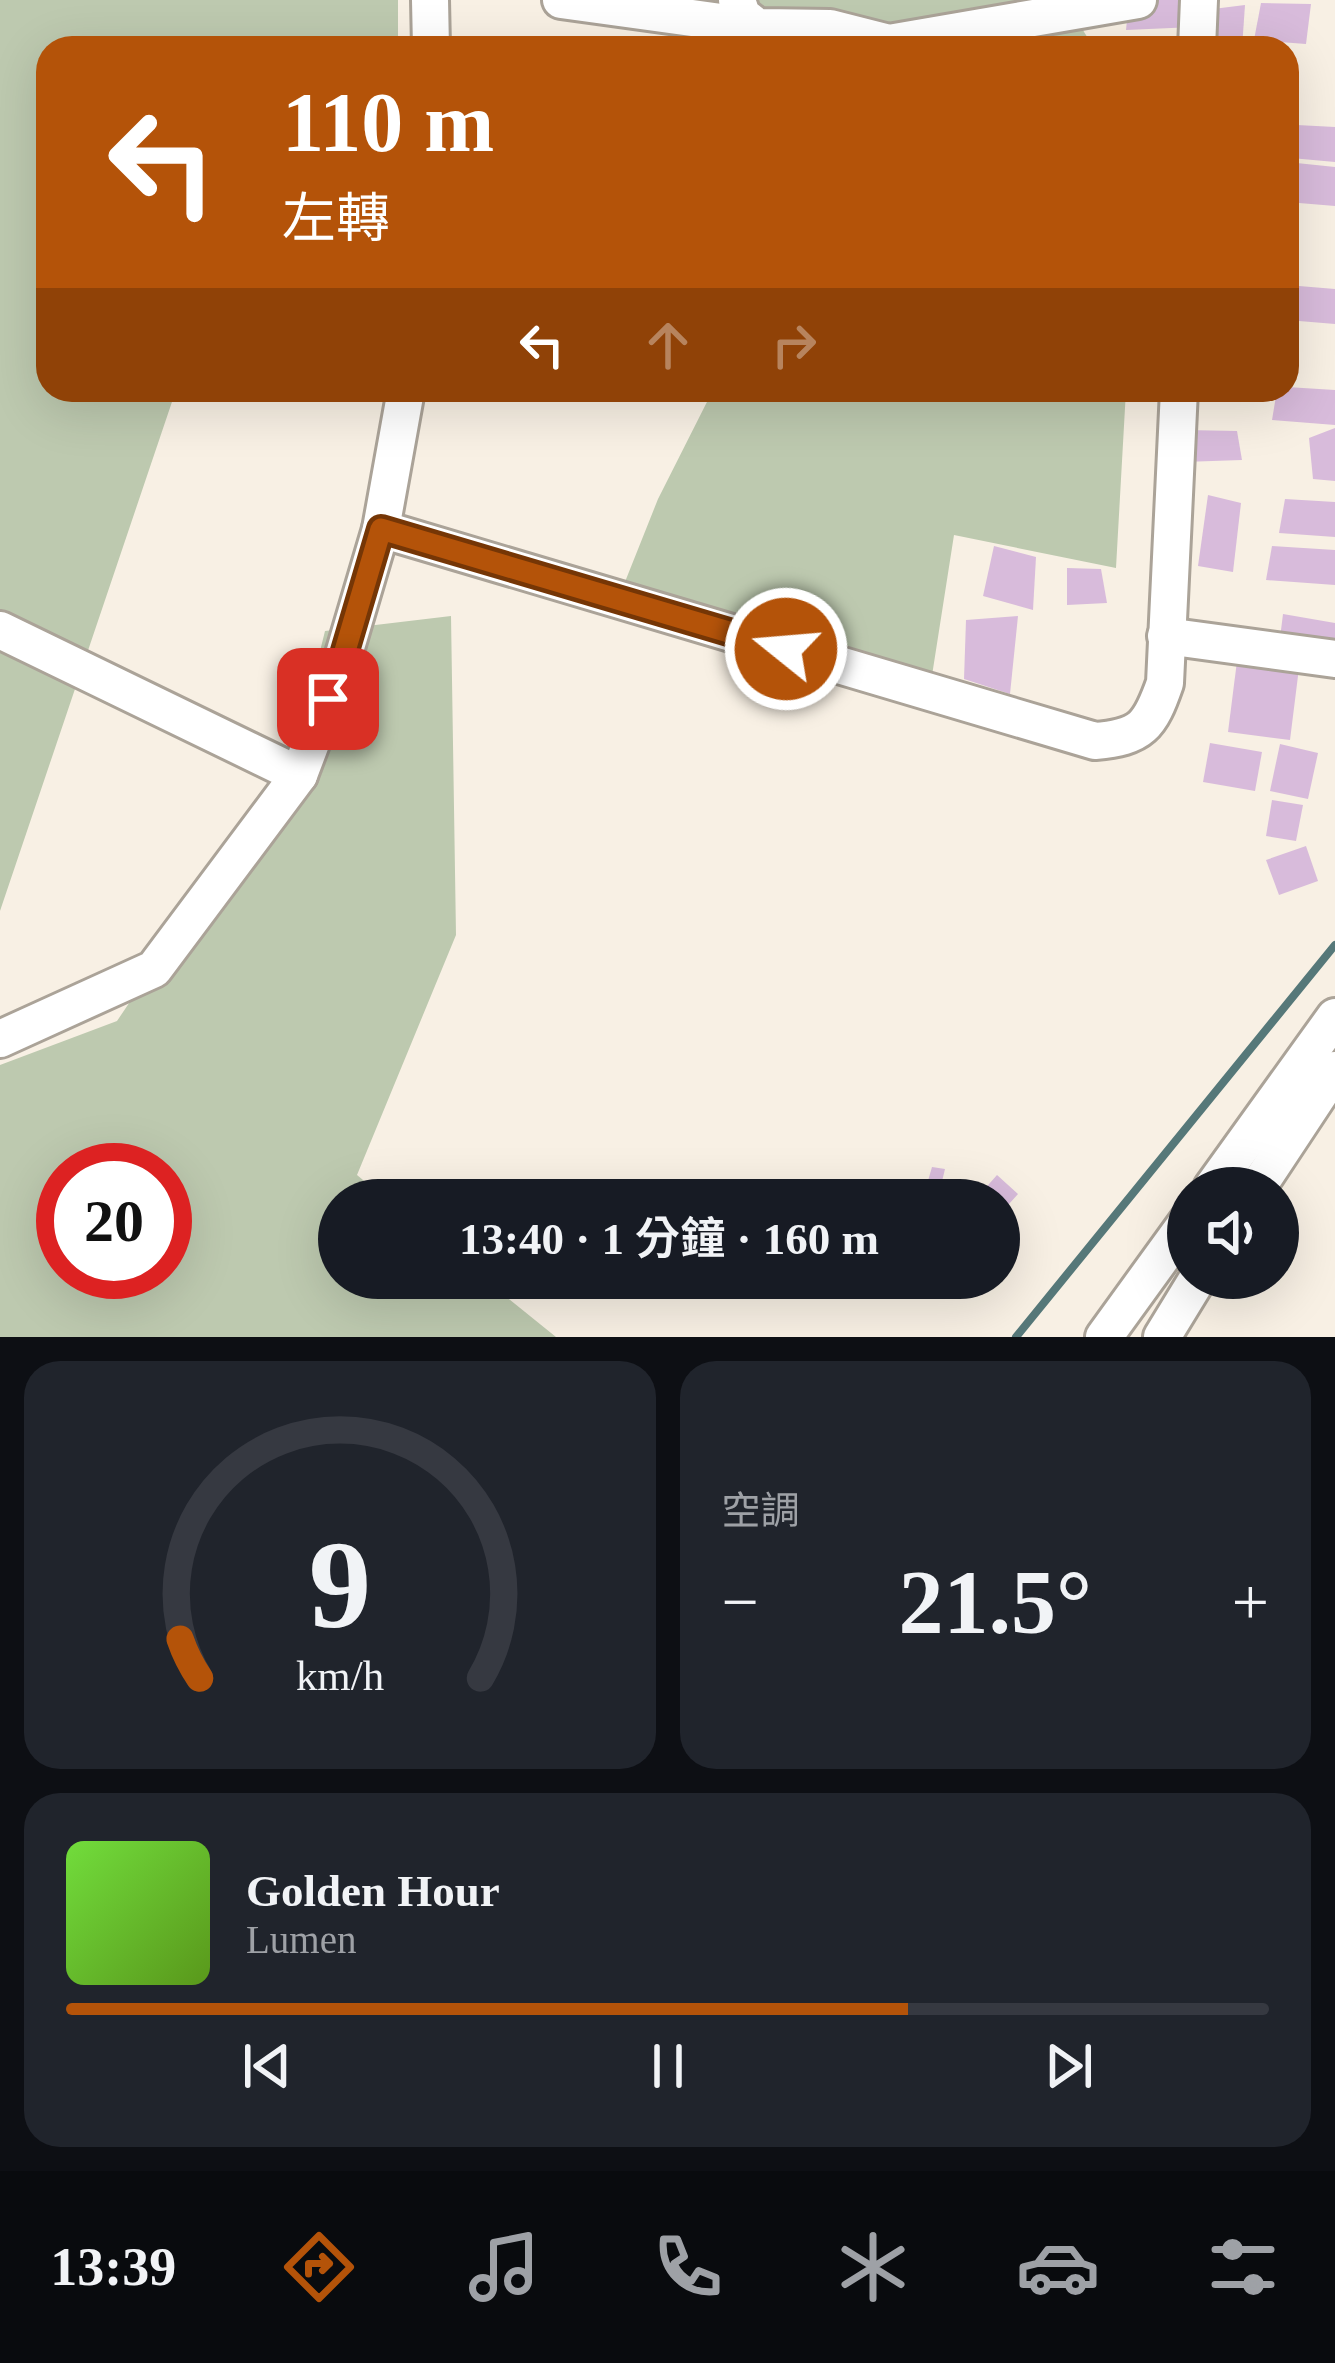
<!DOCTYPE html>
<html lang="zh-TW">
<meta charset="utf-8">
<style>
:root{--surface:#171b24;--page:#20242c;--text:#f1f3f6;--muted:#9ea1a6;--line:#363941;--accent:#b45309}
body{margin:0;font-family:"Times New Roman","Noto Sans TC",serif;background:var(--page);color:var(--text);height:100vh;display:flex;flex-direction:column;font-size:45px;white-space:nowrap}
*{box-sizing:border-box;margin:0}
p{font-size:39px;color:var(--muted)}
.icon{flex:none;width:66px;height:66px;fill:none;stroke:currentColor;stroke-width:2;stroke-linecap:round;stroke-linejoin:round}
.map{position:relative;height:1337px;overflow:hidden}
.details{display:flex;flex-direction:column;gap:24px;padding:24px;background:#0d0f14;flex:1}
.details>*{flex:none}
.banner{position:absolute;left:36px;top:36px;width:1263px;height:366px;border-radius:36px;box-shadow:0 12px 48px #0002;background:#b45309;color:#fff;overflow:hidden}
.controls{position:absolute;left:1167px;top:1167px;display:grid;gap:24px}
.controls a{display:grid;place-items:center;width:132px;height:132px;border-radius:50%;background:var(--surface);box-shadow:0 12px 48px #0002;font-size:60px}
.speed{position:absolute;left:36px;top:1143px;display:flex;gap:24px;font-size:60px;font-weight:700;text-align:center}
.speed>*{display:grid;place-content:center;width:156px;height:156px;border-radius:50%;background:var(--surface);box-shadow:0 12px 48px #0002;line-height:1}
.speed .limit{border:18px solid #d22;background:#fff;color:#111}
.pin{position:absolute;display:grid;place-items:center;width:102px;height:102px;color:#fff;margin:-51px;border-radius:24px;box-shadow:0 6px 18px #0006}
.me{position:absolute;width:132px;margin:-66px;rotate:287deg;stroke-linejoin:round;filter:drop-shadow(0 0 9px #0008)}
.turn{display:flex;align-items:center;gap:42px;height:252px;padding:0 48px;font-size:54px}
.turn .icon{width:156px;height:156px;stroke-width:2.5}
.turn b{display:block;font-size:84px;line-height:102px}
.lanes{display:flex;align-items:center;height:114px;padding:0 48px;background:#0003;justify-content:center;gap:60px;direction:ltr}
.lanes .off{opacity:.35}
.big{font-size:90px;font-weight:600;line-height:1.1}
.details .widget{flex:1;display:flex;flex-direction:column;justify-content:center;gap:18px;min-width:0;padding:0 42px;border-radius:36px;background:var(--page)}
.details .dial{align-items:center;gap:0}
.dial svg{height:312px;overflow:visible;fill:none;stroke:var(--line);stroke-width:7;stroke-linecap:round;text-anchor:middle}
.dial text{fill:var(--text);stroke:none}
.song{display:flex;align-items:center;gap:36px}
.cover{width:144px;height:144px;border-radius:18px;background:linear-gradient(135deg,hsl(100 70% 55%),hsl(90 70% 35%))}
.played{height:12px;border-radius:6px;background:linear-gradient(90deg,var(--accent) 70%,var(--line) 70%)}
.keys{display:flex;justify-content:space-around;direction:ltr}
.heat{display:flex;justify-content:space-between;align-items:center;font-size:66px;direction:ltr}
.details .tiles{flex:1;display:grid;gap:24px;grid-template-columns:1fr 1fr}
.widget:last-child{grid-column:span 2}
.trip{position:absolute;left:318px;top:1179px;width:702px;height:120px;border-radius:60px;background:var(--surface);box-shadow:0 12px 48px #0002;font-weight:600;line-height:120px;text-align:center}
.dock{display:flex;height:192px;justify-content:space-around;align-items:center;background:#090b0e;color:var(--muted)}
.dock .icon{width:84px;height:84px}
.dock .active{color:var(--accent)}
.dock b{font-size:54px;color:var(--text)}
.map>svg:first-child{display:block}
.green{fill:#bdc9af;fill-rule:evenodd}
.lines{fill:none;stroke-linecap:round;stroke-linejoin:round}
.stream{stroke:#567879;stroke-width:8}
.building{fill:#d8bbdb}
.minor-casing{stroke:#aba398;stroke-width:42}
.minor{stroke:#fff;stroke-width:36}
.route-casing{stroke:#753606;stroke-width:30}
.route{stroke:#b45309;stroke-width:21}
</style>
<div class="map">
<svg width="1335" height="1337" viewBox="0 0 1335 1337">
<rect width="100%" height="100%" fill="#f8f0e4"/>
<g class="green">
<polygon points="0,0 398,0 398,48 48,48 48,390 176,390 0,911"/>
<polygon points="714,0 1081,0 1081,27 1094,48 715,48"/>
<polygon points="713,390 1126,390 1116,568 954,535 928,701 613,612 658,499"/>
<path d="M 451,616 L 456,935 L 357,1175 L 387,1200 L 339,1200 L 339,1278 L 483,1278 L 556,1337 L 0,1337 L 0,1065 L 117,1021 L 293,760 L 325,631 ZM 63,1170 L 165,1170 L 165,1272 L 63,1272 Z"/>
</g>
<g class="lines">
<polyline class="stream" points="1016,1337 1335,945"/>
</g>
<g class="building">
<polygon points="1129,0 1190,0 1194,27 1126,30"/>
<polygon points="1261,3 1311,4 1306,44 1254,40"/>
<polygon points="1245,5 1242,48 1213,48 1213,9"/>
<polygon points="1297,125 1335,127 1335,162 1291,158"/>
<polygon points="1287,162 1335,167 1335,206 1287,202"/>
<polygon points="1287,285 1335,289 1335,324 1287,320"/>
<polygon points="1287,387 1335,390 1335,425 1272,420 1277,390 1287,390"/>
<polygon points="1335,428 1335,481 1313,479 1309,438"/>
<polygon points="1185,430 1237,431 1242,460 1183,462"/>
<polygon points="1208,495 1241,503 1233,572 1198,566"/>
<polygon points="1285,499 1335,502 1335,537 1279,533"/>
<polygon points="994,546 1036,557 1033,610 983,596"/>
<polygon points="1272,546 1335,550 1335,585 1266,580"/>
<polygon points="1067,568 1101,569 1107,603 1067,605"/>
<polygon points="1283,614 1335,623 1335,645 1280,638"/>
<polygon points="1018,616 1010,694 964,679 966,620"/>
<polygon points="1237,661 1299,668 1290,740 1228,732"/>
<polygon points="1210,743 1262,752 1255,791 1203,782"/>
<polygon points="1280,744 1318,753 1308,799 1270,791"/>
<polygon points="1272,800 1303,805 1296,841 1266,836"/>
<polygon points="1306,846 1318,881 1279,895 1266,860"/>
<polygon points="932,1167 945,1169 938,1198 923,1198"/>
<polygon points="997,1175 1018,1194 999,1215 999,1200 975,1200"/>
</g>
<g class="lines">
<defs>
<g id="minor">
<polyline points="430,0 431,48"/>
<polyline points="561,0 757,27"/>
<polyline points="737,0 742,15 757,27 830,28 889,43 1138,0"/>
<polyline points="1197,48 1199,0"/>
<path d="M 381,529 L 1095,741 C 1142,737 1150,726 1165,683 L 1179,390"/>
<polyline points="0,630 299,775"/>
<polyline points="1166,636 1335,659"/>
<polyline points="0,1039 154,969 299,775 342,661 381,529 406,390"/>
<polyline points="1212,1188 1335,1017"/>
<polyline points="1257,1188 1335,1070"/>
<polyline points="1104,1337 1188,1221"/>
<polyline points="1162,1337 1198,1278"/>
</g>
</defs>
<use href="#minor" class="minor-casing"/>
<use href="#minor" class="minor"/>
</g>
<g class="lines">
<defs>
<polyline id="route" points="328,699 342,661 381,529 786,649"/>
</defs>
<use href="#route" class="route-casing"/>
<use href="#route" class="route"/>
</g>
</svg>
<div class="controls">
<a><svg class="icon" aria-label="sound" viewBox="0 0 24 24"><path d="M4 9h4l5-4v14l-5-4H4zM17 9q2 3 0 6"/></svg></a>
</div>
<div class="speed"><div class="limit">20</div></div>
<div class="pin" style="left:328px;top:699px;background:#d93025"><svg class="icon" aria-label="arrive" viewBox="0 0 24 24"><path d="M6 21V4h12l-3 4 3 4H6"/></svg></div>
<svg class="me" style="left:786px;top:649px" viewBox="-20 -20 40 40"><circle r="17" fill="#b45309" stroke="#fff" stroke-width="3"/><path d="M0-11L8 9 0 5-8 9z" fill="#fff"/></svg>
<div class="trip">13:40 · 1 分鐘 · 160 m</div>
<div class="banner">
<div class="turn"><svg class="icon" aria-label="left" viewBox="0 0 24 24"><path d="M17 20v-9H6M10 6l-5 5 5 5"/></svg><div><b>110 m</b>左轉</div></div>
<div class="lanes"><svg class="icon" aria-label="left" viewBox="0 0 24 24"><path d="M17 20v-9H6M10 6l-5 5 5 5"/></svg><svg class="icon off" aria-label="ahead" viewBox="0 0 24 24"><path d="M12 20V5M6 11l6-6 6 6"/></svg><svg class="icon off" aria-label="right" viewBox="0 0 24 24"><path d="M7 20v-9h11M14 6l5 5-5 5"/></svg></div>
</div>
</div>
<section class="details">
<div class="tiles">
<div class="widget dial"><svg viewBox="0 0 100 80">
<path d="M14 69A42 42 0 1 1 86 69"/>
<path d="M14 69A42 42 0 0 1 9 59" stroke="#b45309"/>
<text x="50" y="56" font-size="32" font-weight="700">9</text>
<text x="50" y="72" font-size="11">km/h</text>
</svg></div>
<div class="widget"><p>空調</p>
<div class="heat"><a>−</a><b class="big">21.5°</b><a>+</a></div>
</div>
<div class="widget">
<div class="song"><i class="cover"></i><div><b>Golden Hour</b><p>Lumen</p></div></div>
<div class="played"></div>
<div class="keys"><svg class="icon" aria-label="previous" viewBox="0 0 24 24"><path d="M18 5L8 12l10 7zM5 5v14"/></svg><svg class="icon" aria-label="pause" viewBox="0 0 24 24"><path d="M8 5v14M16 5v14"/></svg><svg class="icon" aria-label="next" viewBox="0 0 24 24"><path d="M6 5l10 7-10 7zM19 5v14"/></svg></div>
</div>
</div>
</section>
<nav class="dock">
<b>13:39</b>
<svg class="icon active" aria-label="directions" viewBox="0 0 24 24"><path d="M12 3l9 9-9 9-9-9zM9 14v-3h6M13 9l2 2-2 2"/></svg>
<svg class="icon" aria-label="music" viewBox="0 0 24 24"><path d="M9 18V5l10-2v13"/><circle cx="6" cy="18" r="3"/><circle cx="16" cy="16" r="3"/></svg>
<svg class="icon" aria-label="phone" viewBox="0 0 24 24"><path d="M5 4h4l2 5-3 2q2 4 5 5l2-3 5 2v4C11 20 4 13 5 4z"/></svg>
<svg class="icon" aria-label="climate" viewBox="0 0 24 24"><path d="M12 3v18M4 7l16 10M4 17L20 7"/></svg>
<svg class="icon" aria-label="car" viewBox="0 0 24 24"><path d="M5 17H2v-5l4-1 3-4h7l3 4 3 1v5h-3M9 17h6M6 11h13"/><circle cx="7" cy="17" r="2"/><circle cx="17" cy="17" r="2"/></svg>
<svg class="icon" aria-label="filters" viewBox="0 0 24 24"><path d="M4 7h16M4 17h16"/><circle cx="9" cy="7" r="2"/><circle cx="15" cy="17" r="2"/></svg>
</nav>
